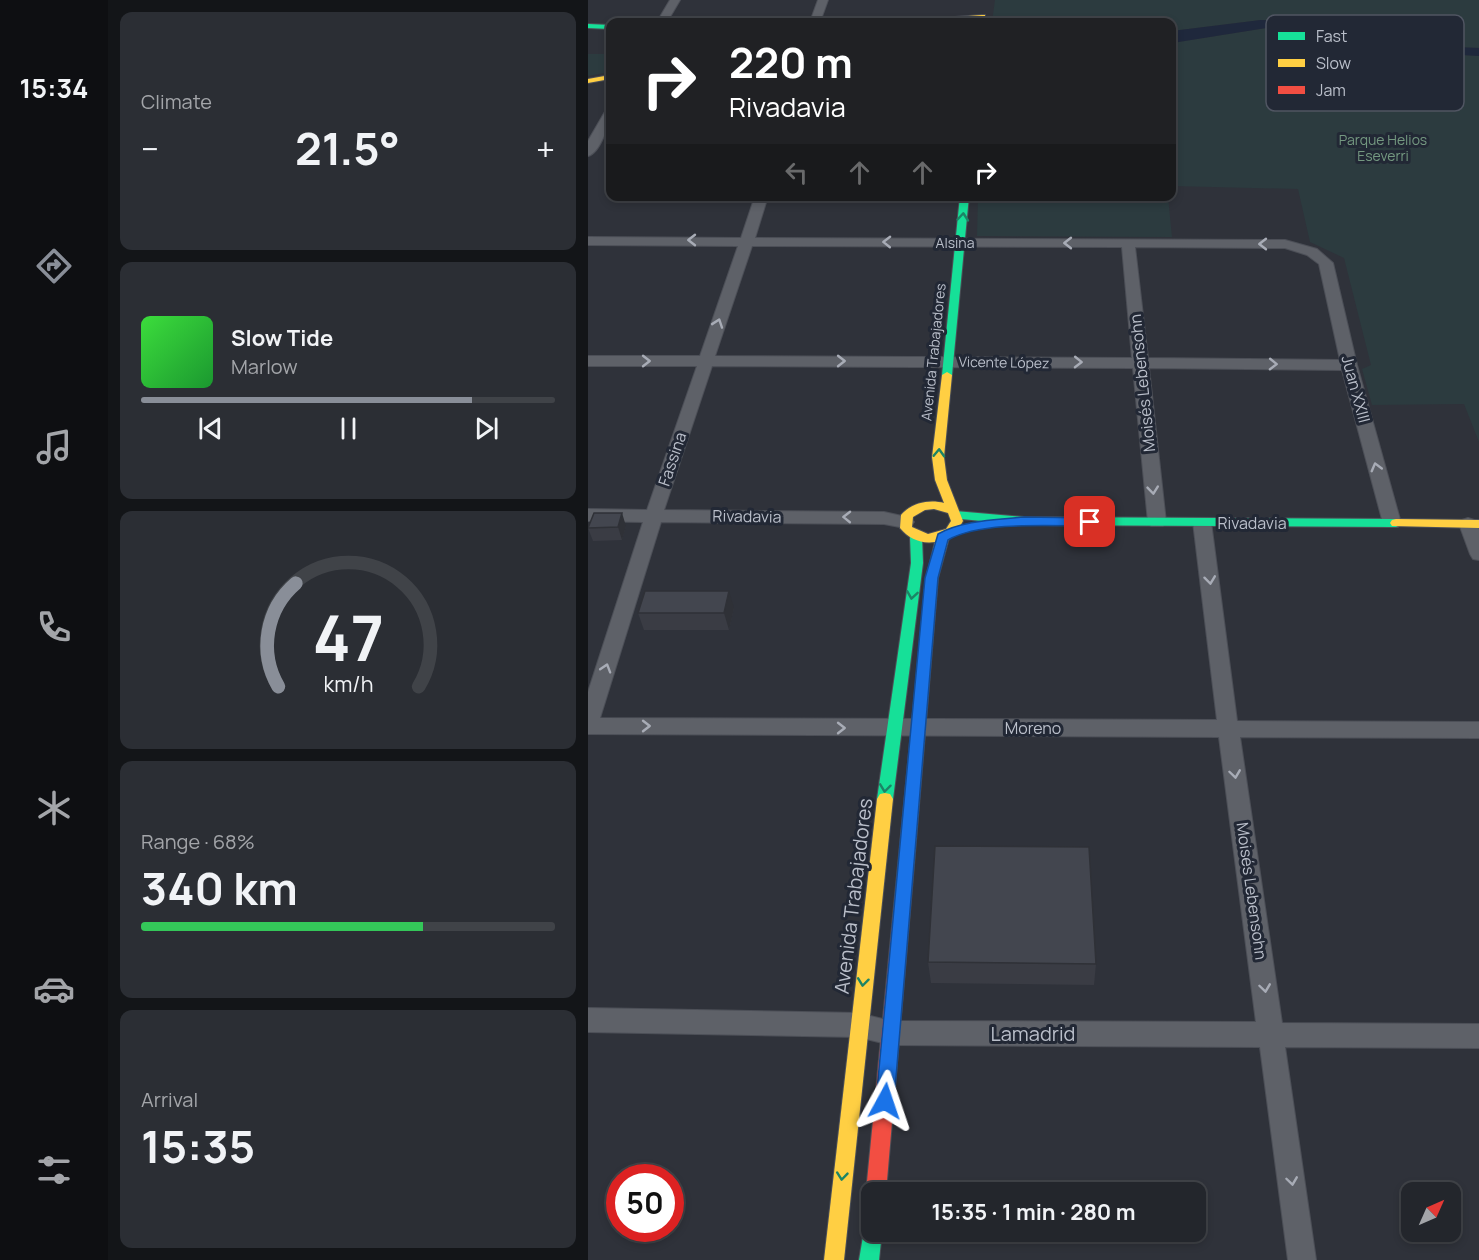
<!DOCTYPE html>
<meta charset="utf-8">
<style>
:root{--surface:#23262c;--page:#2b2e34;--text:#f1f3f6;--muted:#a3a5a9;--line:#404348;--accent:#898e98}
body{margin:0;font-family:Manrope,sans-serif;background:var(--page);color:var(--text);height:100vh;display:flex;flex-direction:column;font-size:22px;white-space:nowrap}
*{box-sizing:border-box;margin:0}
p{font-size:20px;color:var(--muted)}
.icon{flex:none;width:33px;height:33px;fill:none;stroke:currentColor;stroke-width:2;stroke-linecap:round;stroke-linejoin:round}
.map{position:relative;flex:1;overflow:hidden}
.side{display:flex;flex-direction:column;gap:12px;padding:12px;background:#131518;width:480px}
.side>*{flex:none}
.hud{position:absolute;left:18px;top:18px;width:570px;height:183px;border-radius:12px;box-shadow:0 3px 9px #0003,0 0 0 2px var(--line);background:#202124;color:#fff;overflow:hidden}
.needle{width:39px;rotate:45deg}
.controls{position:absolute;left:813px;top:1182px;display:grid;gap:12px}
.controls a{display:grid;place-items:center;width:60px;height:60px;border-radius:12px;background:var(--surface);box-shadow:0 3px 9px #0003,0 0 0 2px var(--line);font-size:30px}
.speed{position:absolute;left:18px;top:1164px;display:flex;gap:12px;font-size:30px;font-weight:700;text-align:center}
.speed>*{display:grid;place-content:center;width:78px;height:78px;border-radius:50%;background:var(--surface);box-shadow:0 3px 9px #0003,0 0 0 2px var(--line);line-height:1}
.speed .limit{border:9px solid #d22;background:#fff;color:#111}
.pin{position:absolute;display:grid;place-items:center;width:51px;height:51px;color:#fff;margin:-26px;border-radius:12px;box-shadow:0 3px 9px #0006}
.me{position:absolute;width:66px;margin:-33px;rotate:5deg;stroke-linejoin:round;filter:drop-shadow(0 0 4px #0008)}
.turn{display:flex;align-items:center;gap:21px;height:126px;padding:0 24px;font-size:27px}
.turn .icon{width:78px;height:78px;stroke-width:2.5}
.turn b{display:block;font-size:42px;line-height:51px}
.lanes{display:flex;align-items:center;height:57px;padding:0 24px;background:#0003;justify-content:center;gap:30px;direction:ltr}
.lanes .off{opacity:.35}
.big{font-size:45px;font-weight:700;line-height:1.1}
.side .widget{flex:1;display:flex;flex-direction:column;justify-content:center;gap:9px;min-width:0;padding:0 21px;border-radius:12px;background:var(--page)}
.side .dial{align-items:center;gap:0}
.dial svg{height:156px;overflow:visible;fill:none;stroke:var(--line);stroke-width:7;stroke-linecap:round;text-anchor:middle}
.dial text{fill:var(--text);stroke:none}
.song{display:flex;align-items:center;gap:18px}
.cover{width:72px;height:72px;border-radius:9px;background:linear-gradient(135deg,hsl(120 70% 55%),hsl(130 70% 35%))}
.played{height:6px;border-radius:3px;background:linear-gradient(90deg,var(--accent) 80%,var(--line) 80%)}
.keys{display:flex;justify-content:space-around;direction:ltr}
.heat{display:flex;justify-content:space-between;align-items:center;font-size:33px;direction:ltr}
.charge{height:9px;border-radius:4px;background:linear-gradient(90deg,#34c759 68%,var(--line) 0)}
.trip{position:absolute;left:273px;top:1182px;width:345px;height:60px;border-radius:12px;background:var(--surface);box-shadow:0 3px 9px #0003,0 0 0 2px var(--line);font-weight:700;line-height:60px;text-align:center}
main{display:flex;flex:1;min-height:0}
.tab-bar{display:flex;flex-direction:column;width:108px;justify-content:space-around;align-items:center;background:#0e0f12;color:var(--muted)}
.tab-bar .icon{width:42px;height:42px}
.tab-bar .current{color:var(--accent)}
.tab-bar b{font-size:27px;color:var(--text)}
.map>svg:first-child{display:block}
.green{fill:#2c3b3f}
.water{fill:#1f283c}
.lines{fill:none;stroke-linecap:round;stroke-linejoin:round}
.street-casing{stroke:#4c4f57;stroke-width:2}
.fast-casing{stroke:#4c4f57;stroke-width:2}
.slow-casing{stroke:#4c4f57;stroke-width:2}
.jam-casing{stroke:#4c4f57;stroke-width:2}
.street{fill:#5e6168;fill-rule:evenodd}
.fast{fill:#16e098;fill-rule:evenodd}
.slow{fill:#ffcf43;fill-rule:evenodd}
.jam{fill:#f24e42;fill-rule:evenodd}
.wall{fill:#3a3c44}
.shaded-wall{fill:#2f3137}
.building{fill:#43464f;stroke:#2f3137;stroke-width:1.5}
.oneway{stroke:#1c8466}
.oneway2{stroke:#a8acb6}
.route{fill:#1a73e8;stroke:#114b97;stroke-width:1.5}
.labels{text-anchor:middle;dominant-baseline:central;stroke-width:6;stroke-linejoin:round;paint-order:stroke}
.far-park-label{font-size:14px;fill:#749880;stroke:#222835}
.far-street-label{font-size:14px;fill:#babfca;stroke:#222835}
.street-label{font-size:16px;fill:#babfca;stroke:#222835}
.near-street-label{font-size:20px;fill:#babfca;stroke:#222835}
.key{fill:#222835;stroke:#505562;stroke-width:1.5}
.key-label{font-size:16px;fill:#babfca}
</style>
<main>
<nav class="tab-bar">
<b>15:34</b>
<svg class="icon current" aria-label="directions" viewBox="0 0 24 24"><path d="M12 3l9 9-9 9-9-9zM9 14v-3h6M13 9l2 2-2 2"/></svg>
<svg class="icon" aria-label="music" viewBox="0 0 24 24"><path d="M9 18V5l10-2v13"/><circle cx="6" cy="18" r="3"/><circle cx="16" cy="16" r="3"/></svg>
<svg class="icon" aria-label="phone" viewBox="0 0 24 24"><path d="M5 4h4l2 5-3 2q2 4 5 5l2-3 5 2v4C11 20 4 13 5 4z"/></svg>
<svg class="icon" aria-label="climate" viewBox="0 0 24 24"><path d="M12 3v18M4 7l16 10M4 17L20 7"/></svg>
<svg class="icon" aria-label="car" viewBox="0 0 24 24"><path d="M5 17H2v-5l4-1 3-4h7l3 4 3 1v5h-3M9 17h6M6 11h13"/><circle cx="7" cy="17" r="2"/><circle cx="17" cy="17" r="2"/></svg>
<svg class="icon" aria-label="filters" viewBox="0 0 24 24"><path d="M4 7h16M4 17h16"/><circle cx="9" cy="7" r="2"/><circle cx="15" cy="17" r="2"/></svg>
</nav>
<section class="side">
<div class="widget"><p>Climate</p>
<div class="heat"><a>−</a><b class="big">21.5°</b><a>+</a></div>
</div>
<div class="widget">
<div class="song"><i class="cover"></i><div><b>Slow Tide</b><p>Marlow</p></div></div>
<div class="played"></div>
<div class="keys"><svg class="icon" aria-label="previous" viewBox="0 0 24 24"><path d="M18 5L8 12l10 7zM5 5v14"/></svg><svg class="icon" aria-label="pause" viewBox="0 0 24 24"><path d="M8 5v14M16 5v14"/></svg><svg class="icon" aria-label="next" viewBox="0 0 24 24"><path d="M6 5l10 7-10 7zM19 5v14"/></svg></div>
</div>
<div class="widget dial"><svg viewBox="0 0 100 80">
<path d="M14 69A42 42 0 1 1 86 69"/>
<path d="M14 69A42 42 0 0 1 23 16" stroke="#898e98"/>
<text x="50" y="56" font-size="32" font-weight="700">47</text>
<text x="50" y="72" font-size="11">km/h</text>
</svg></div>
<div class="widget"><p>Range · 68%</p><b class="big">340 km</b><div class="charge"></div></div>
<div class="widget"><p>Arrival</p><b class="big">15:35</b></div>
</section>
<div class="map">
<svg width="891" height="1260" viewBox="0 0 891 1260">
<rect width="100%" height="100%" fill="#2f323a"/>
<g class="green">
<polygon points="407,0 891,0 891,48 809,45 721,22 673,20 584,31 584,22 404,22"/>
<polygon points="678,28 724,32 793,50 891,56 891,442 876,404 784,405 774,369 783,365 756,258 722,242 710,189 584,186 584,43"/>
<polygon points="0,54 22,54 22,72 0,76"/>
<polygon points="390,197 580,197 584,237 389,236"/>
</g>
<polygon class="water" points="673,20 721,22 809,45 891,48 891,56 793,50 724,32 678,28 584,43 584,31"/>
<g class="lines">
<defs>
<g id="street">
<polygon points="82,0 92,0 79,22 69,22"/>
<polygon points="230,0 240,0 232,22 222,22"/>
<path d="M 18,110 L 22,110 C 22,122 13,152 0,156 L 0,141 Z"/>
<path d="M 167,196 L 180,196 L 167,238 L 697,240 L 729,249 L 745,263 L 769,365 L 813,523 L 810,527 L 798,527 L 795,523 L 754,370 L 561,368 L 578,522 L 575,526 L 563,526 L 560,522 L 545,368 L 124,366 L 76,510 L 296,512 L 323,518 L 326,522 L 323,526 L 317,528 L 296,524 L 73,522 L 12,718 L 629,720 L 605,522 L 608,518 L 620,518 L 623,522 L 649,721 L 891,722 L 891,738 L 652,737 L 694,1023 L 891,1024 L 891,1048 L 697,1047 L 728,1260 L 700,1260 L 672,1047 L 303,1045 L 270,1037 L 0,1032 L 0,1008 L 270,1013 L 303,1021 L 668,1022 L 631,737 L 0,734 L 0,692 L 55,522 L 0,521 L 0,509 L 59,510 L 109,366 L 0,366 L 0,356 L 112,356 L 150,246 L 0,245 L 0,237 L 153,238 ZM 164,246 L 534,247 L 544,358 L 127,356 ZM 547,247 L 697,248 L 719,255 L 731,264 L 752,360 L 560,358 Z"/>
<polygon points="880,518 886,520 891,529 891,560 885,559 882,554 871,524 874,520"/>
</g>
<g id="fast">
<polygon points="0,24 22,25 22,29 0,28"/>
<polygon points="372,196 381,196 364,375 359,378 354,375"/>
<polygon points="367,511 436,517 808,519 814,523 808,527 436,525 363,518 361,515"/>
<polygon points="328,533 334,537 335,563 305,799 302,804 297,805 292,804 289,799 323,563 322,537"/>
<polygon points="284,1222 284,1232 294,1232 291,1260 271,1260 277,1225"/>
</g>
<g id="slow">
<polygon points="394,15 397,15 397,19 349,22 322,22 326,20"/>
<polygon points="22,75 22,79 0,83 0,79"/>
<path d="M 359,372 L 364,375 L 356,457 L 359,480 L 375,521 L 367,535 L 361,538 L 350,578 L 326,865 L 324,870 L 318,872 L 312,870 L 310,865 L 338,578 L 347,542 C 333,544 321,539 312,528 L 313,515 C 323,503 341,499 356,503 L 347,480 L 344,457 L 354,375 ZM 346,509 L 360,513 L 363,521 L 358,529 L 340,534 L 324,527 L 325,517 L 337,510 Z"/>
<polygon points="808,519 891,520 891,528 804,526 802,523 804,520"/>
<polygon points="297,793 302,794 305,799 256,1260 236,1260 289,799 292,794"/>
</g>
<polygon id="jam" points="318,858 324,860 326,865 298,1192 284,1192 284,1200 278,1192 310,865 312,860"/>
</defs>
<use href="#street" class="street-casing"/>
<use href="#fast" class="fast-casing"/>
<use href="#slow" class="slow-casing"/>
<use href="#jam" class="jam-casing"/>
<use href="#street" class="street"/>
<use href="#fast" class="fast"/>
<use href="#slow" class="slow"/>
<use href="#jam" class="jam"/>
</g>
<g class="wall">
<polygon points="38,526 34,540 5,541 0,528"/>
<polygon points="146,608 141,630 56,630 50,613"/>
<polygon points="340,962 508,964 506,985 343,983"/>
</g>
<g class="shaded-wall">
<polygon points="34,513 38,526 34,540 30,527"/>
<polygon points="141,591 146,608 141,630 136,613"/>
</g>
<g class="building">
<polygon points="6,513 34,513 30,527 0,528"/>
<polygon points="57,591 141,591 136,613 50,613"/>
<polygon points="347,846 501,847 508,964 340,962"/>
</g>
<defs><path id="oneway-chevron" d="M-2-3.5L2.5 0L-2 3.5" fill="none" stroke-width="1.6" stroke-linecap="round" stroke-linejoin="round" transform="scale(1.5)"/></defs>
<g class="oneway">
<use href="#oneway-chevron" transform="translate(375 217) rotate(-85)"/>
<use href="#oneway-chevron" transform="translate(351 453) rotate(-88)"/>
<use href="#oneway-chevron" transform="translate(324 595) rotate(99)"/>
<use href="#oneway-chevron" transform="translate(297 788) rotate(97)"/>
<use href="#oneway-chevron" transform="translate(275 982) rotate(97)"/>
<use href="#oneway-chevron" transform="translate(254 1176) rotate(96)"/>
</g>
<g class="oneway2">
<use href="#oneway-chevron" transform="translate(104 240) rotate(180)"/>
<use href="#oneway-chevron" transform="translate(299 242) rotate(-179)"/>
<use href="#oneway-chevron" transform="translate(480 243) rotate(-180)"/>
<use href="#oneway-chevron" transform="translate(675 244) rotate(-180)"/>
<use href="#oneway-chevron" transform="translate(130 323) rotate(-71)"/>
<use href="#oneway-chevron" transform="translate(58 361)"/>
<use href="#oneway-chevron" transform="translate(253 361)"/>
<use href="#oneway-chevron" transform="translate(490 362) rotate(1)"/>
<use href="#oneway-chevron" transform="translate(685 364) rotate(1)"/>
<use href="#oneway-chevron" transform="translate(788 467) rotate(-105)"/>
<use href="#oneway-chevron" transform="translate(565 490) rotate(84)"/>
<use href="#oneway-chevron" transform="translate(259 517) rotate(-179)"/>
<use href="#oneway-chevron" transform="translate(622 580) rotate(83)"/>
<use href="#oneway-chevron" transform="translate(18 668) rotate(-73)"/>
<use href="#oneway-chevron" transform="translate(58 726)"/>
<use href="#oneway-chevron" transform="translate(253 728)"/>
<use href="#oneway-chevron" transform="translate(647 774) rotate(82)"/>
<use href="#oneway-chevron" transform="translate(677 988) rotate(82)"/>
<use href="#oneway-chevron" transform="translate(704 1181) rotate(82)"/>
</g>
<path class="route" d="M 436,517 L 502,518 L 509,522 L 502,526 C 465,526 393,521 360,540 L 350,578 L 306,1101 L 303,1108 L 297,1111 L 290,1108 L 288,1101 L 337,578 L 350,534 C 375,520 408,520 436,517 Z"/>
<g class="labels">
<g class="far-park-label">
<text x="795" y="139">Parque Helios<tspan x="795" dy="16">Eseverri</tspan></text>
</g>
<g class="far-street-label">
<text x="367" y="242">Alsina</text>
<text transform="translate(345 352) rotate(-84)">Avenida Trabajadores</text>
<text transform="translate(416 362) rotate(1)">Vicente López</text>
</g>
<g class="street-label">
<text transform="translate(554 383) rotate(-96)">Moisés Lebensohn</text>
<text transform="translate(768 389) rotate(75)">Juan XXIII</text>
<text transform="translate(84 459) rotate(-71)">Fassina</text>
<text transform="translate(159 516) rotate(1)">Rivadavia</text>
<text x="664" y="523">Rivadavia</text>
<text x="445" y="728">Moreno</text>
<text transform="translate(664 891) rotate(82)">Moisés Lebensohn</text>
</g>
<g class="near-street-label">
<text transform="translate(265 896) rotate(-83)">Avenida Trabajadores</text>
<text x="445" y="1033">Lamadrid</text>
</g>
</g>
<rect x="678" y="15" width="198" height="96" rx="9" class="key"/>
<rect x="690" y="32" width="27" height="8" fill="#16e098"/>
<rect x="690" y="59" width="27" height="8" fill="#ffcf43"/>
<rect x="690" y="86" width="27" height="8" fill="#f24e42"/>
<g class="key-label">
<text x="728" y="42">Fast</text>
<text x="728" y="69">Slow</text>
<text x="728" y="96">Jam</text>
</g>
</svg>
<div class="controls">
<a><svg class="needle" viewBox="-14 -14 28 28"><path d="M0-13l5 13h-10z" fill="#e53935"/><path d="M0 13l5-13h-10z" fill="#a3a5a9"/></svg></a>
</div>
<div class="speed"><div class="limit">50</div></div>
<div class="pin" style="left:502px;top:522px;background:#d93025"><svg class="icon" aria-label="arrive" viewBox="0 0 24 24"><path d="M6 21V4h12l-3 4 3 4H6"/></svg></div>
<svg class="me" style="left:297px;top:1101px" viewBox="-20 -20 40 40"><path d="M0-17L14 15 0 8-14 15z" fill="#1a73e8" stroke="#fff" stroke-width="4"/></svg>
<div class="trip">15:35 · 1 min · 280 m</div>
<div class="hud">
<div class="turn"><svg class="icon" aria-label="right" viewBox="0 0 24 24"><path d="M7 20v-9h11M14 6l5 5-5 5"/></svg><div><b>220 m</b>Rivadavia</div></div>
<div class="lanes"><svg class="icon off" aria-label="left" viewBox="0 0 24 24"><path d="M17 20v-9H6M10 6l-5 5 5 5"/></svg><svg class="icon off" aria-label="ahead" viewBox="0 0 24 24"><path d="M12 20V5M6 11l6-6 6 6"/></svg><svg class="icon off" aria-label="ahead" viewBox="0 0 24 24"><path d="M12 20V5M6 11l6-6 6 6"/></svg><svg class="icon" aria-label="right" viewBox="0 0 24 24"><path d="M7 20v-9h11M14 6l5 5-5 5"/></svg></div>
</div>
</div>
</main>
